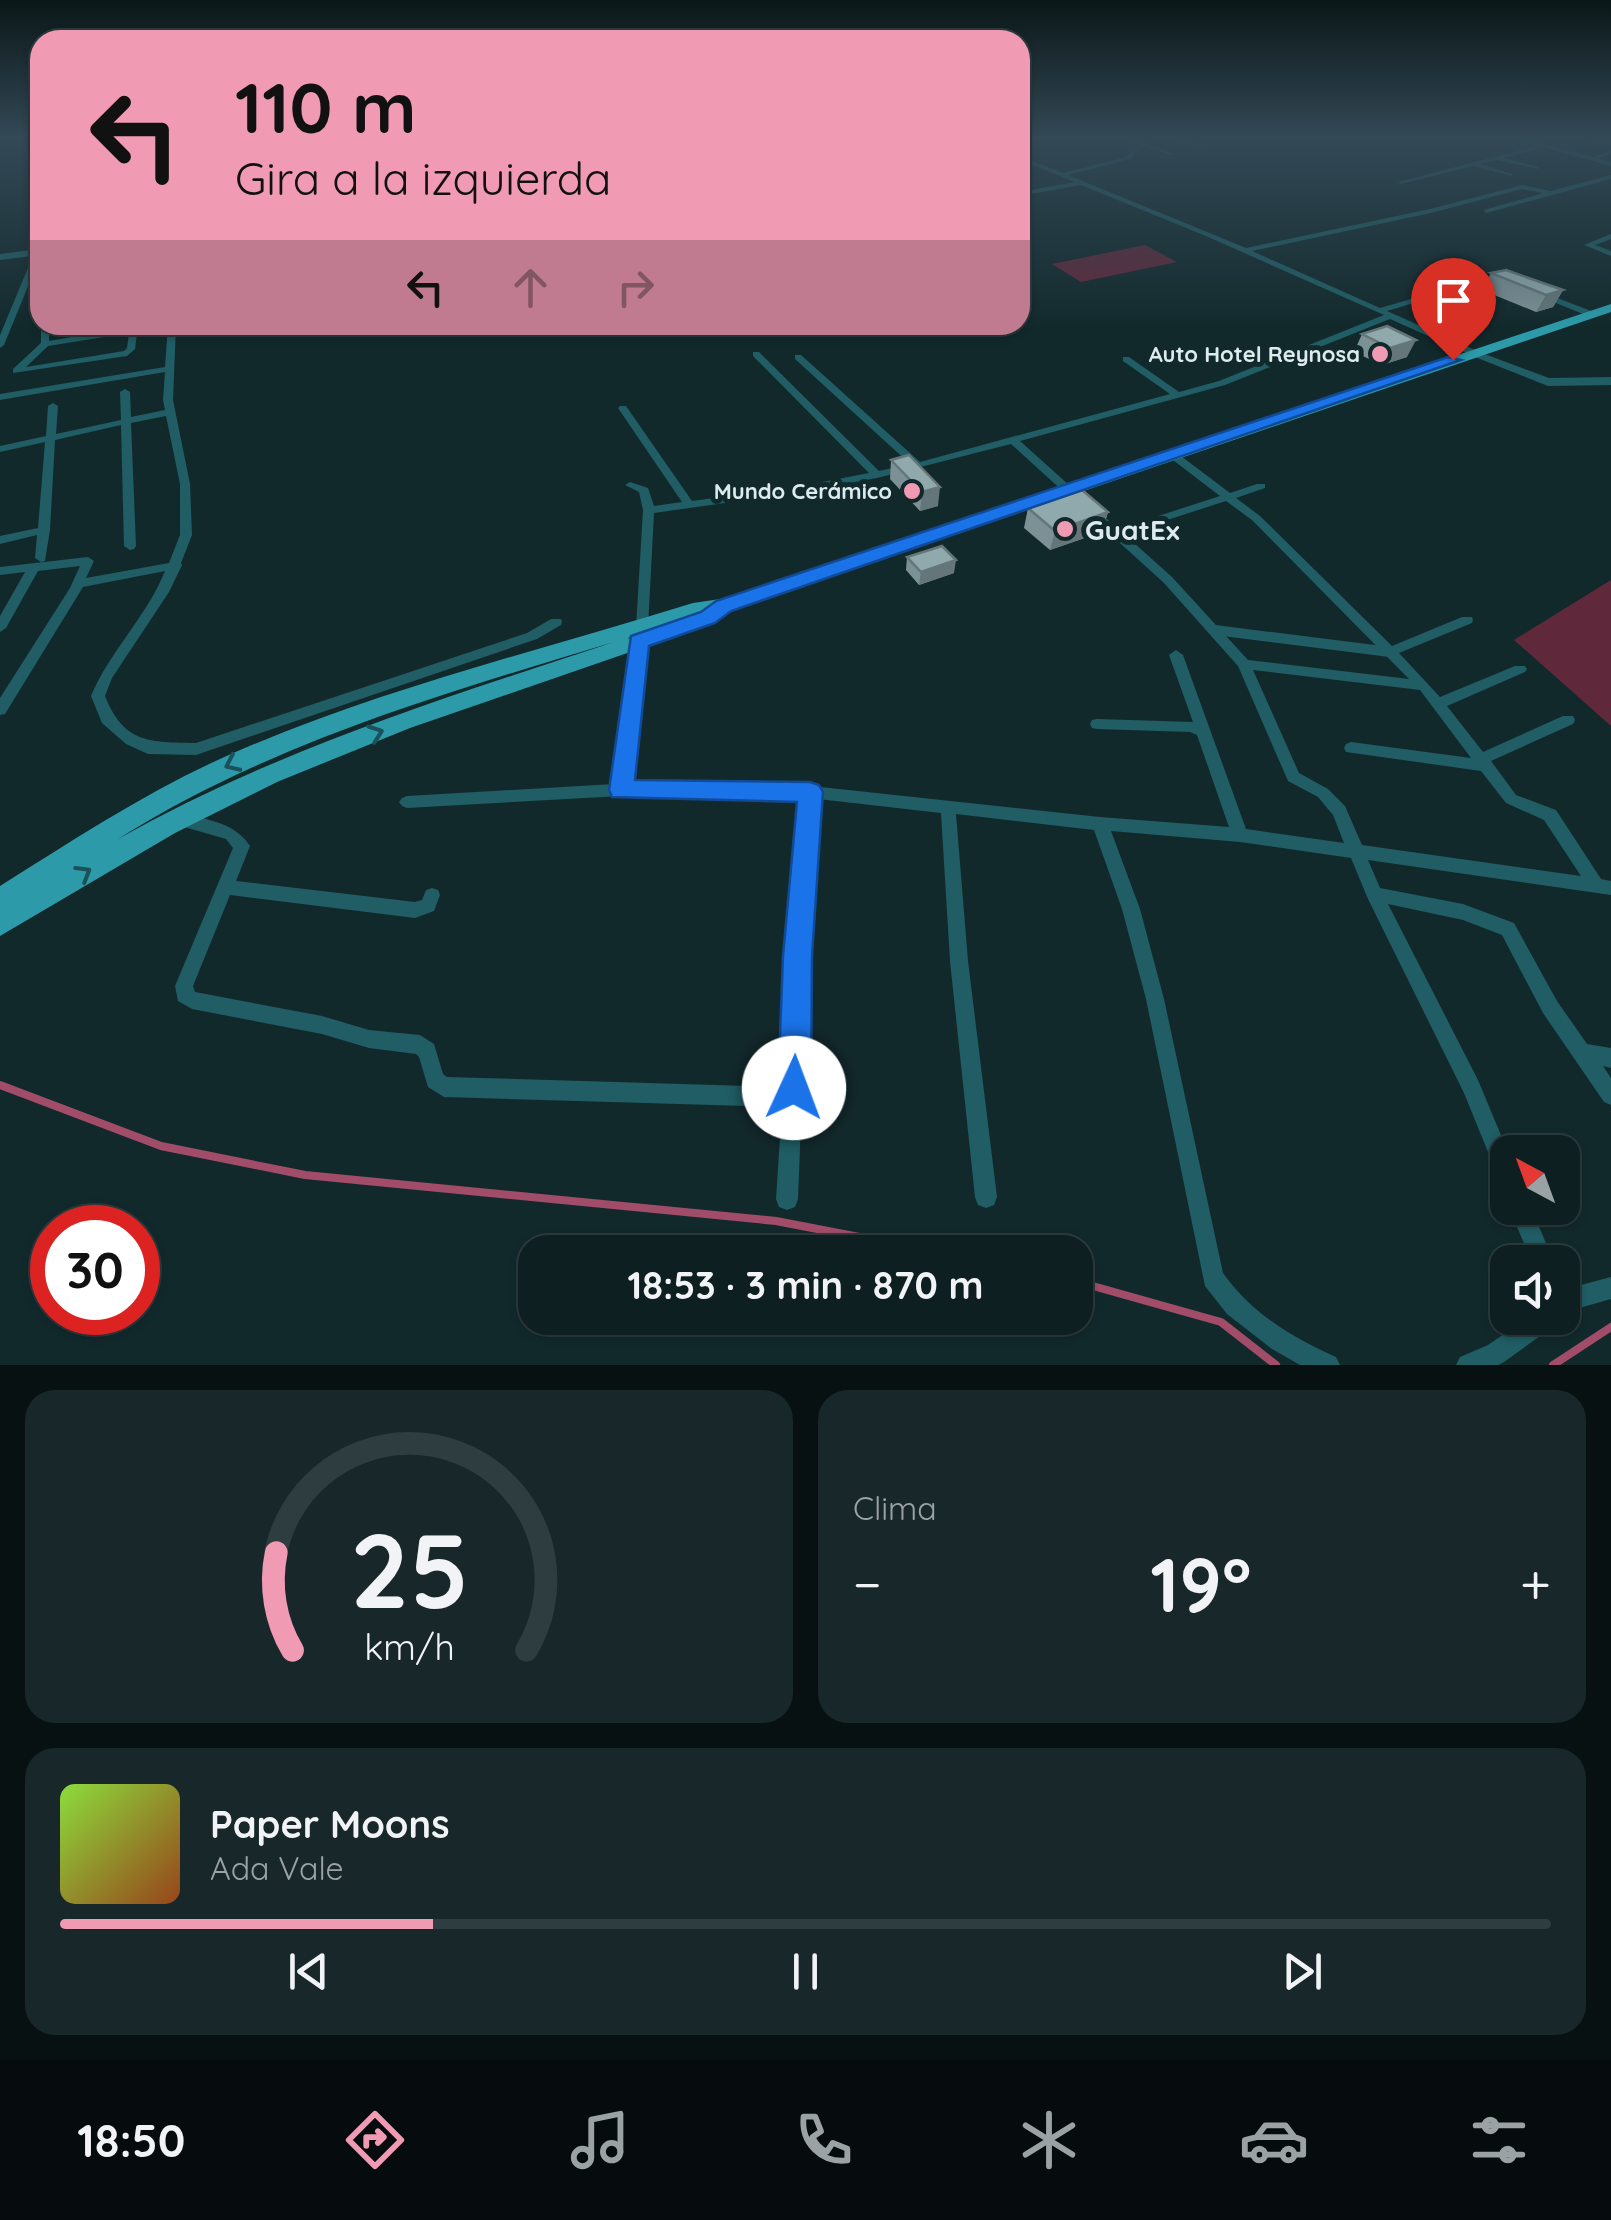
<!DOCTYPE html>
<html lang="es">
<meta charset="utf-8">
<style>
:root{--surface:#0e1f21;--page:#17272a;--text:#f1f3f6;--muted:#9ba2a5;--line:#2e3d3f;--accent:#f19ab4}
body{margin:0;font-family:Quicksand,sans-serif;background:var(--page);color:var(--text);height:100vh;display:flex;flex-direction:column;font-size:38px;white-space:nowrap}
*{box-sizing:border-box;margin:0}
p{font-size:32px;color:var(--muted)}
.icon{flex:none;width:55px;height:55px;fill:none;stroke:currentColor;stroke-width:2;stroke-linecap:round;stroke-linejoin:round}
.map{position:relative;height:1365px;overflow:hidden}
.panel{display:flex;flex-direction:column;gap:25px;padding:25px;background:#081112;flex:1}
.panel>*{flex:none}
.hud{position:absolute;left:30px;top:30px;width:1000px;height:305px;border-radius:30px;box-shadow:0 2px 8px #0004,0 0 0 2px var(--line);background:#f19ab4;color:#111;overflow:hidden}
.needle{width:65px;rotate:319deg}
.tools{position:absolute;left:1490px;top:1135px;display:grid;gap:20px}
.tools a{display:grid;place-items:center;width:90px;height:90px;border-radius:20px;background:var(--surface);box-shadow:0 2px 8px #0004,0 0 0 2px var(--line);font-size:50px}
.speed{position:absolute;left:30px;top:1205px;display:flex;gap:20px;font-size:50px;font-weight:700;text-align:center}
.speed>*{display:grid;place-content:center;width:130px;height:130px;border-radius:50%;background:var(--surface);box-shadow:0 2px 8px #0004,0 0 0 2px var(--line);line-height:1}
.speed .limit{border:15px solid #d22;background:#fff;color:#111}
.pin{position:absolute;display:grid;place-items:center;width:85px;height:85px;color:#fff;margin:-102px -42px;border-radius:50% 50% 50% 0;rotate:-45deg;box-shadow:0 0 10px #0007}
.pin .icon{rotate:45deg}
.me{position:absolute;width:110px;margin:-55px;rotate:2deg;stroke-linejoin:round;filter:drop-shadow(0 0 8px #0008)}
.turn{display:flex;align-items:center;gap:35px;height:210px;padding:0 40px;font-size:45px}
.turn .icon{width:130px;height:130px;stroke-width:2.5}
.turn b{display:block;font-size:70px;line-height:85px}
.lanes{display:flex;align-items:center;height:95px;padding:0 40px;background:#0003;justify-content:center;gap:50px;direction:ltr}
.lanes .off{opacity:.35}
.big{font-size:75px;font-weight:700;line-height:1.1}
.panel .tile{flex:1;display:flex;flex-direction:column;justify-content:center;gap:15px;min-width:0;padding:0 35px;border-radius:30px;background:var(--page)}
.panel .dial{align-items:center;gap:0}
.dial svg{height:260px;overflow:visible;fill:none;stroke:var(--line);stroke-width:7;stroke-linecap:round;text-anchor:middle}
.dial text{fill:var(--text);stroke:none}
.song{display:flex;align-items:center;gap:30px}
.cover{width:120px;height:120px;border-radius:15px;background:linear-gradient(135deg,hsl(90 70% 55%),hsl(20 70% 35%))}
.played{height:10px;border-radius:5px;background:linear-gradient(90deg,var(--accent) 25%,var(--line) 25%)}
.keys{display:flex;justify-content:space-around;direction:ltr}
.heat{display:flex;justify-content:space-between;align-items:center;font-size:55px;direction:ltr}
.panel .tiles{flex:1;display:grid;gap:25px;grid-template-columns:1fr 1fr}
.tile:last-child{grid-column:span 2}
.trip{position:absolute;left:518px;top:1235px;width:575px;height:100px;border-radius:30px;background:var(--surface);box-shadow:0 2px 8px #0004,0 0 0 2px var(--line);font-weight:700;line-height:100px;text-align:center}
.dock{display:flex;height:160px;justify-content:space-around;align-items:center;background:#060c0d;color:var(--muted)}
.dock .icon{width:70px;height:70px}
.dock .on{color:var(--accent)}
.dock b{font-size:45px;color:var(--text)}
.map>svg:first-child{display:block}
.green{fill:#5f293b}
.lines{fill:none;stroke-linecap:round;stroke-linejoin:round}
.stream{stroke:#a14d69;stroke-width:8}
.pedestrian{stroke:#205d65;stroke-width:10}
.minor{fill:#205d65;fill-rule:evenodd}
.tertiary{fill:#205d65;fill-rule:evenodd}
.trunk{fill:#2c9aa9;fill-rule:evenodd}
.wall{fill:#7b9195}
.shaded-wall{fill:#647679}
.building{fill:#8fa9ad;stroke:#647679;stroke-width:2.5}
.oneway{stroke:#1b5158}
.route{fill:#1a73e8;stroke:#114b97;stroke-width:2.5}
.poi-dot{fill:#f19ab4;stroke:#12292c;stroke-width:4}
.labels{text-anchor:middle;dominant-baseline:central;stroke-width:10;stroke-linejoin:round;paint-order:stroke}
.far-poi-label{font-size:22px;font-weight:bold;fill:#ddebed;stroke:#12292c;text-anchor:end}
.poi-label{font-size:28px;font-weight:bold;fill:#ddebed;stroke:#12292c;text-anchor:start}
</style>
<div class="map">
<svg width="1611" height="1365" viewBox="0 0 1611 1365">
<rect width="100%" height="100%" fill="#12292c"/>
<g class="green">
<polygon points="1145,245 1177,262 1081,282 1052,264"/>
<polygon points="1611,580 1611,726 1514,640"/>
</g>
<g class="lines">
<g class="stream">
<polyline points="0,1085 161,1146 305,1175 776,1221 937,1252"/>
<polyline points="1075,1281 1221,1322 1276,1365"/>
<polyline points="1553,1365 1611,1327"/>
</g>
<polyline class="pedestrian" points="1215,630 1390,652"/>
<g class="minor">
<polygon points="1121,138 1129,138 1175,154 1170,155"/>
<polygon points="1169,138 1178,138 1205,147 1200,148"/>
<polygon points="1217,138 1225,138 1222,140"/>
<polygon points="1581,138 1611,142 1611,146 1582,139"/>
<polygon points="1544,144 1546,147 1504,158 1539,167 1539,169 1497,160 1480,164 1512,174 1512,176 1473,166 1401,184 1398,182"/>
<path d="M 1132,150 L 1137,151 L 1130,159 L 1068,175 L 1246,248 L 1430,209 L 1522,185 L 1551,191 L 1611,175 L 1611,179 L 1486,213 L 1484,210 L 1543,193 L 1522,189 L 1431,213 L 1252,251 L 1380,308 L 1487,277 L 1508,278 L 1508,282 L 1487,281 L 1387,311 L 1477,351 L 1477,355 L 1471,355 L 1390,319 L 1225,385 L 1020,441 L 1118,529 L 1220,496 L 1169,457 L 1169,453 L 1177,453 L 1230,493 L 1257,484 L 1265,484 L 1265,488 L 1236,498 L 1260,516 L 1392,646 L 1462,617 L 1472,617 L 1473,620 L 1472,623 L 1399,653 L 1440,697 L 1515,666 L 1525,666 L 1527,669 L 1525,672 L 1447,706 L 1483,752 L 1563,716 L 1573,716 L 1575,720 L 1573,724 L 1491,761 L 1516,795 L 1556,810 L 1601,879 L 1611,881 L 1611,895 L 1368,860 L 1380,888 L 1463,904 L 1514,923 L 1557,1001 L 1587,1044 L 1611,1048 L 1611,1068 L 1603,1066 L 1611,1078 L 1611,1105 L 1604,1102 L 1543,1013 L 1502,935 L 1463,920 L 1388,904 L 1478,1080 L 1508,1152 L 1508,1187 L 1501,1184 L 1464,1093 L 1368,899 L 1351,858 L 1240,842 L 1111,831 L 1140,909 L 1164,999 L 1223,1273 C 1251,1313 1293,1338 1336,1357 L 1340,1365 L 1300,1365 L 1272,1349 L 1227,1314 L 1205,1286 L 1146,999 L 1122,909 L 1094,830 L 956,814 L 968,961 L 997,1197 L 994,1205 L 986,1208 L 978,1205 L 975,1197 L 950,961 L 941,813 L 818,799 L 807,956 L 807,1079 L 802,1097 L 798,1199 L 795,1207 L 787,1210 L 779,1207 L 776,1199 L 782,1107 L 444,1097 L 428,1087 L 419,1057 L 416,1054 L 369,1048 L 322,1034 L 192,1009 L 178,1001 L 175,986 L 233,848 L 226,839 L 174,824 L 172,819 L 174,814 L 180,812 C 206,820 235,822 250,846 L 236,881 L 415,902 L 422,900 L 426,890 L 432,888 L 438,890 L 440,895 L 434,911 L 415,918 L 230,895 L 193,986 L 195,992 L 322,1016 L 369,1030 L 420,1035 L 434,1044 L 443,1074 L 447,1077 L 785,1087 L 787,1079 L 789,956 L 803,798 L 621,796 L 407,808 L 402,806 L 399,802 L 402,798 L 407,796 L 614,784 L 632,641 L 639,636 L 646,641 L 629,784 L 811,786 L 1100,817 L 1229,827 L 1197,735 L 1190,732 L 1097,729 L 1092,728 L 1090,724 L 1092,720 L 1097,719 L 1193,722 L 1169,655 L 1176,650 L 1183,655 L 1246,829 L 1344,843 L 1333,815 L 1318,797 L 1288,781 L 1238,666 L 1164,583 L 1011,444 L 877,478 L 796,493 L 654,513 L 648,627 L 642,631 L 636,627 L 643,510 L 639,492 L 625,485 L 630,482 L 648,488 L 654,506 L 682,502 L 618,408 L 620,406 L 626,406 L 692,501 L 796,487 L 869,473 L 753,356 L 753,352 L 759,352 L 879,471 L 910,464 L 795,359 L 795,355 L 801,355 L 920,462 L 1170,394 L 1123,361 L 1123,357 L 1129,357 L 1179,392 L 1219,381 L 1384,315 L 1206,236 L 1081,185 L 1020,196 L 1020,192 L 1075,182 L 1020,160 L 1020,156 L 1063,173 L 1126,157 ZM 1226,501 L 1252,520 L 1409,679 L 1248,660 L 1172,577 L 1124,534 ZM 1253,670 L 1420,690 L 1471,758 L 1351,742 L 1346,744 L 1344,748 L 1346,752 L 1481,771 L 1506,803 L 1544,820 L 1581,876 L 1362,845 L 1345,806 L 1328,789 L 1299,773 Z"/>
<polygon points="1611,150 1611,154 1591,161 1588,159"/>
<polygon points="1611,234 1611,239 1595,245 1611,251 1611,256 1584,245"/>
<polygon points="35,251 40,251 40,257 4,345 0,348 0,335"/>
<polygon points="1539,291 1594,312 1595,314 1588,316 1536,295 1536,291"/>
<path d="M 41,325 L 49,325 L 49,341 L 138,325 L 135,349 L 127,356 L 13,373 L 13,369 L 41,343 ZM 129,333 L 127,348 L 124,351 L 26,367 L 48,346 Z"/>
<path d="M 168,325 L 176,325 L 173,400 L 190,484 L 192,535 L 181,563 L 182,565 L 169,592 L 112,678 L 105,696 C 124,744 150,742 196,743 L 527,633 L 551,619 L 561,619 L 562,622 L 561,625 L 537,639 L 196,755 L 148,754 L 126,744 L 102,723 L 91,696 C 110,651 147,616 165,571 L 83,587 L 5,714 L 0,715 L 0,698 L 70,588 L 80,566 L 38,571 L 6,628 L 0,632 L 0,616 L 25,572 L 0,575 L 0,567 L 88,557 L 94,561 L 86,578 L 169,563 L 180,535 L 180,484 L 166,416 L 131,423 L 136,546 L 134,549 L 130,550 L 124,546 L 121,425 L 55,440 L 50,530 L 45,561 L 41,562 L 35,558 L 37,535 L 0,544 L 0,536 L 38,528 L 45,442 L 0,452 L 0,446 L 46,436 L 48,406 L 53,403 L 58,406 L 56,434 L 121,420 L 120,392 L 125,389 L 130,392 L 131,417 L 165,410 L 163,400 L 165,372 L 0,400 L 0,394 L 165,367 Z"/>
<polygon points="1509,1208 1531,1208 1554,1262 1532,1262"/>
<polygon points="1611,1277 1611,1299 1562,1313 1562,1290"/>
<polygon points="1527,1318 1558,1318 1554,1326 1504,1362 1498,1365 1456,1365 1460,1357 1488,1345"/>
</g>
<g class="tertiary">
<polygon points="1510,138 1522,138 1611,162 1611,166"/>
<polygon points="40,249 40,255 0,260 0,254"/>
<polygon points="1474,350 1549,378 1611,377 1611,385 1548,386 1470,355 1470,351"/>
</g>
<path class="trunk" d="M 1611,304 L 1611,312 L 736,609 L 702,615 L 628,638 L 639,645 L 636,650 L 410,728 L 277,782 L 175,833 L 0,936 L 0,886 C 75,839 149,790 231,754 C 380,689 538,651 693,603 L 727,598 ZM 614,642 C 444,698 274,751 118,839 C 271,743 442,694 614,642 Z"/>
</g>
<g class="wall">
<polygon points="1491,273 1563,290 1553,307 1536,312 1482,290"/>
<polygon points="1387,326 1407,357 1382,365 1354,352 1362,334"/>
<polygon points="891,460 938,506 920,511 890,479"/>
<polygon points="1028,508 1108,512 1102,532 1050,550 1024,528"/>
<polygon points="907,557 954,573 919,585 906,570"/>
</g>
<g class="shaded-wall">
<polygon points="1563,290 1553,307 1536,312 1546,295"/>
<polygon points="1416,340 1407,357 1382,365 1390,348"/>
<polygon points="940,487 938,506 920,511 922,492"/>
<polygon points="1108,512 1102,532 1050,550 1055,531"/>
<polygon points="956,560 954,573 919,585 921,572"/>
</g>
<g class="building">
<polygon points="1506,270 1563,290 1546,295 1491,273"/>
<polygon points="1387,326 1416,340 1390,348 1362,334"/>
<polygon points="909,455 940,487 922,492 891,460"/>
<polygon points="1082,490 1108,512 1055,531 1028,508"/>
<polygon points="942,546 956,560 921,572 907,557"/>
</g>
<defs><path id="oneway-chevron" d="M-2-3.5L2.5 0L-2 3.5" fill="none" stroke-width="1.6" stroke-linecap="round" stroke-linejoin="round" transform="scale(2.5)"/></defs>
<g class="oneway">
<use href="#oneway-chevron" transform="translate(376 733) rotate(-20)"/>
<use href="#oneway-chevron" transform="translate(232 764) rotate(155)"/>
<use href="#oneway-chevron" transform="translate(84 873) rotate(-31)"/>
</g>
<linearGradient id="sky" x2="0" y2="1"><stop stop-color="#0a1718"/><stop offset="0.42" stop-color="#334956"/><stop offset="1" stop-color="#334956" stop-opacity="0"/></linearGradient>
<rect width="1611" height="329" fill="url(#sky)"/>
<polygon class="route" points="1448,357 1461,360 731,611 715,623 649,646 635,780 810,782 819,785 823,792 812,956 811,1088 806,1100 794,1105 783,1100 778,1088 783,956 797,802 612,797 609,790 631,636 701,612 716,601"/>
<g class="poi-dot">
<circle cx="1380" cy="354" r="10"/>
<circle cx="912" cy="491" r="10"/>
<circle cx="1065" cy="529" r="10"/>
</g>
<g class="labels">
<g class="far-poi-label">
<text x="1360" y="354">Auto Hotel Reynosa</text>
<text x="892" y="491">Mundo Cerámico</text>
</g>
<g class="poi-label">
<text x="1085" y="529">GuatEx</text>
</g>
</g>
</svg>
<div class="tools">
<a><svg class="needle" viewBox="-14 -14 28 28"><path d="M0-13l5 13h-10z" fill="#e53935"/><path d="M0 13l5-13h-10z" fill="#9ba2a5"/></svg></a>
<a><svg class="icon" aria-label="sound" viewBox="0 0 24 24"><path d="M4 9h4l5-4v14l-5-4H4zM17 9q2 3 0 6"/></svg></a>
</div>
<div class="speed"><div class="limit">30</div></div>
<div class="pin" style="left:1453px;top:360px;background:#d93025"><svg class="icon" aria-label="arrive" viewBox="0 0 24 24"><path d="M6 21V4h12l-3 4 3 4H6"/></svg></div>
<svg class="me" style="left:794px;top:1088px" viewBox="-20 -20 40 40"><circle r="19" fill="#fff"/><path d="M0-13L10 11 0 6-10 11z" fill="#1a73e8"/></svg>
<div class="trip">18:53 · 3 min · 870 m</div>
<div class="hud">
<div class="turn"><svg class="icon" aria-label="left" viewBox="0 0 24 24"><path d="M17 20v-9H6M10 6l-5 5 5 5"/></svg><div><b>110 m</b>Gira a la izquierda</div></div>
<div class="lanes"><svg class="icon" aria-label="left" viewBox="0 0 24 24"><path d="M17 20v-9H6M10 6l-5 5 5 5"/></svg><svg class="icon off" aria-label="ahead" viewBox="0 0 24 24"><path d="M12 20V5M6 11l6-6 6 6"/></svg><svg class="icon off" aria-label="right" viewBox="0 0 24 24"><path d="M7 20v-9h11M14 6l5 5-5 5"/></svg></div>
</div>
</div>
<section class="panel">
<div class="tiles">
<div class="tile dial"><svg viewBox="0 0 100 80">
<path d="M14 69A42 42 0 1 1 86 69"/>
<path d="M14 69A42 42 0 0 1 9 39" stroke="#f19ab4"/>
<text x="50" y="56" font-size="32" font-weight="700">25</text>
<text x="50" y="72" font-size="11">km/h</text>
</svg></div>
<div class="tile"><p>Clima</p>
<div class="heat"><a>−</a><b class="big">19°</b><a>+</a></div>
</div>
<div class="tile">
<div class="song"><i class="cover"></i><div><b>Paper Moons</b><p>Ada Vale</p></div></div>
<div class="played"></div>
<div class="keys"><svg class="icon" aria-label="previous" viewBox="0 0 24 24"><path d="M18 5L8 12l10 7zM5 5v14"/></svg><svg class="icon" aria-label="pause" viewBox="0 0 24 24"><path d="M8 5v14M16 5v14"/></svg><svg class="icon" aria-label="next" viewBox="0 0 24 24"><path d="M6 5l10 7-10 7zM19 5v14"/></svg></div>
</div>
</div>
</section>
<nav class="dock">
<b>18:50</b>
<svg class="icon on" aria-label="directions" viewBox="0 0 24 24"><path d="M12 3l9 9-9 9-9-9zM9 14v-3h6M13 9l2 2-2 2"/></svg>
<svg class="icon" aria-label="music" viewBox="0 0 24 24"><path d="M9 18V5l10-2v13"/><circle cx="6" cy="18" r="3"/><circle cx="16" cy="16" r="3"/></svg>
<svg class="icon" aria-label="phone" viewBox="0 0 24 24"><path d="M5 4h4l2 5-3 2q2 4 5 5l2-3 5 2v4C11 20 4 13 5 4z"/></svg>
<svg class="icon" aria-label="climate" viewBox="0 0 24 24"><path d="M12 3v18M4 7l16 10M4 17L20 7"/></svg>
<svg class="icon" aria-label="car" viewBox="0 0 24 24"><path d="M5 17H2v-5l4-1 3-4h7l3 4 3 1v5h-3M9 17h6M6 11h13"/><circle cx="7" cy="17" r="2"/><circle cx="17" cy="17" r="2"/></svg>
<svg class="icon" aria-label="filters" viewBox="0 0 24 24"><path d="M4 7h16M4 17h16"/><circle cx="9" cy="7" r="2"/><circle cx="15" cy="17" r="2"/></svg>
</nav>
